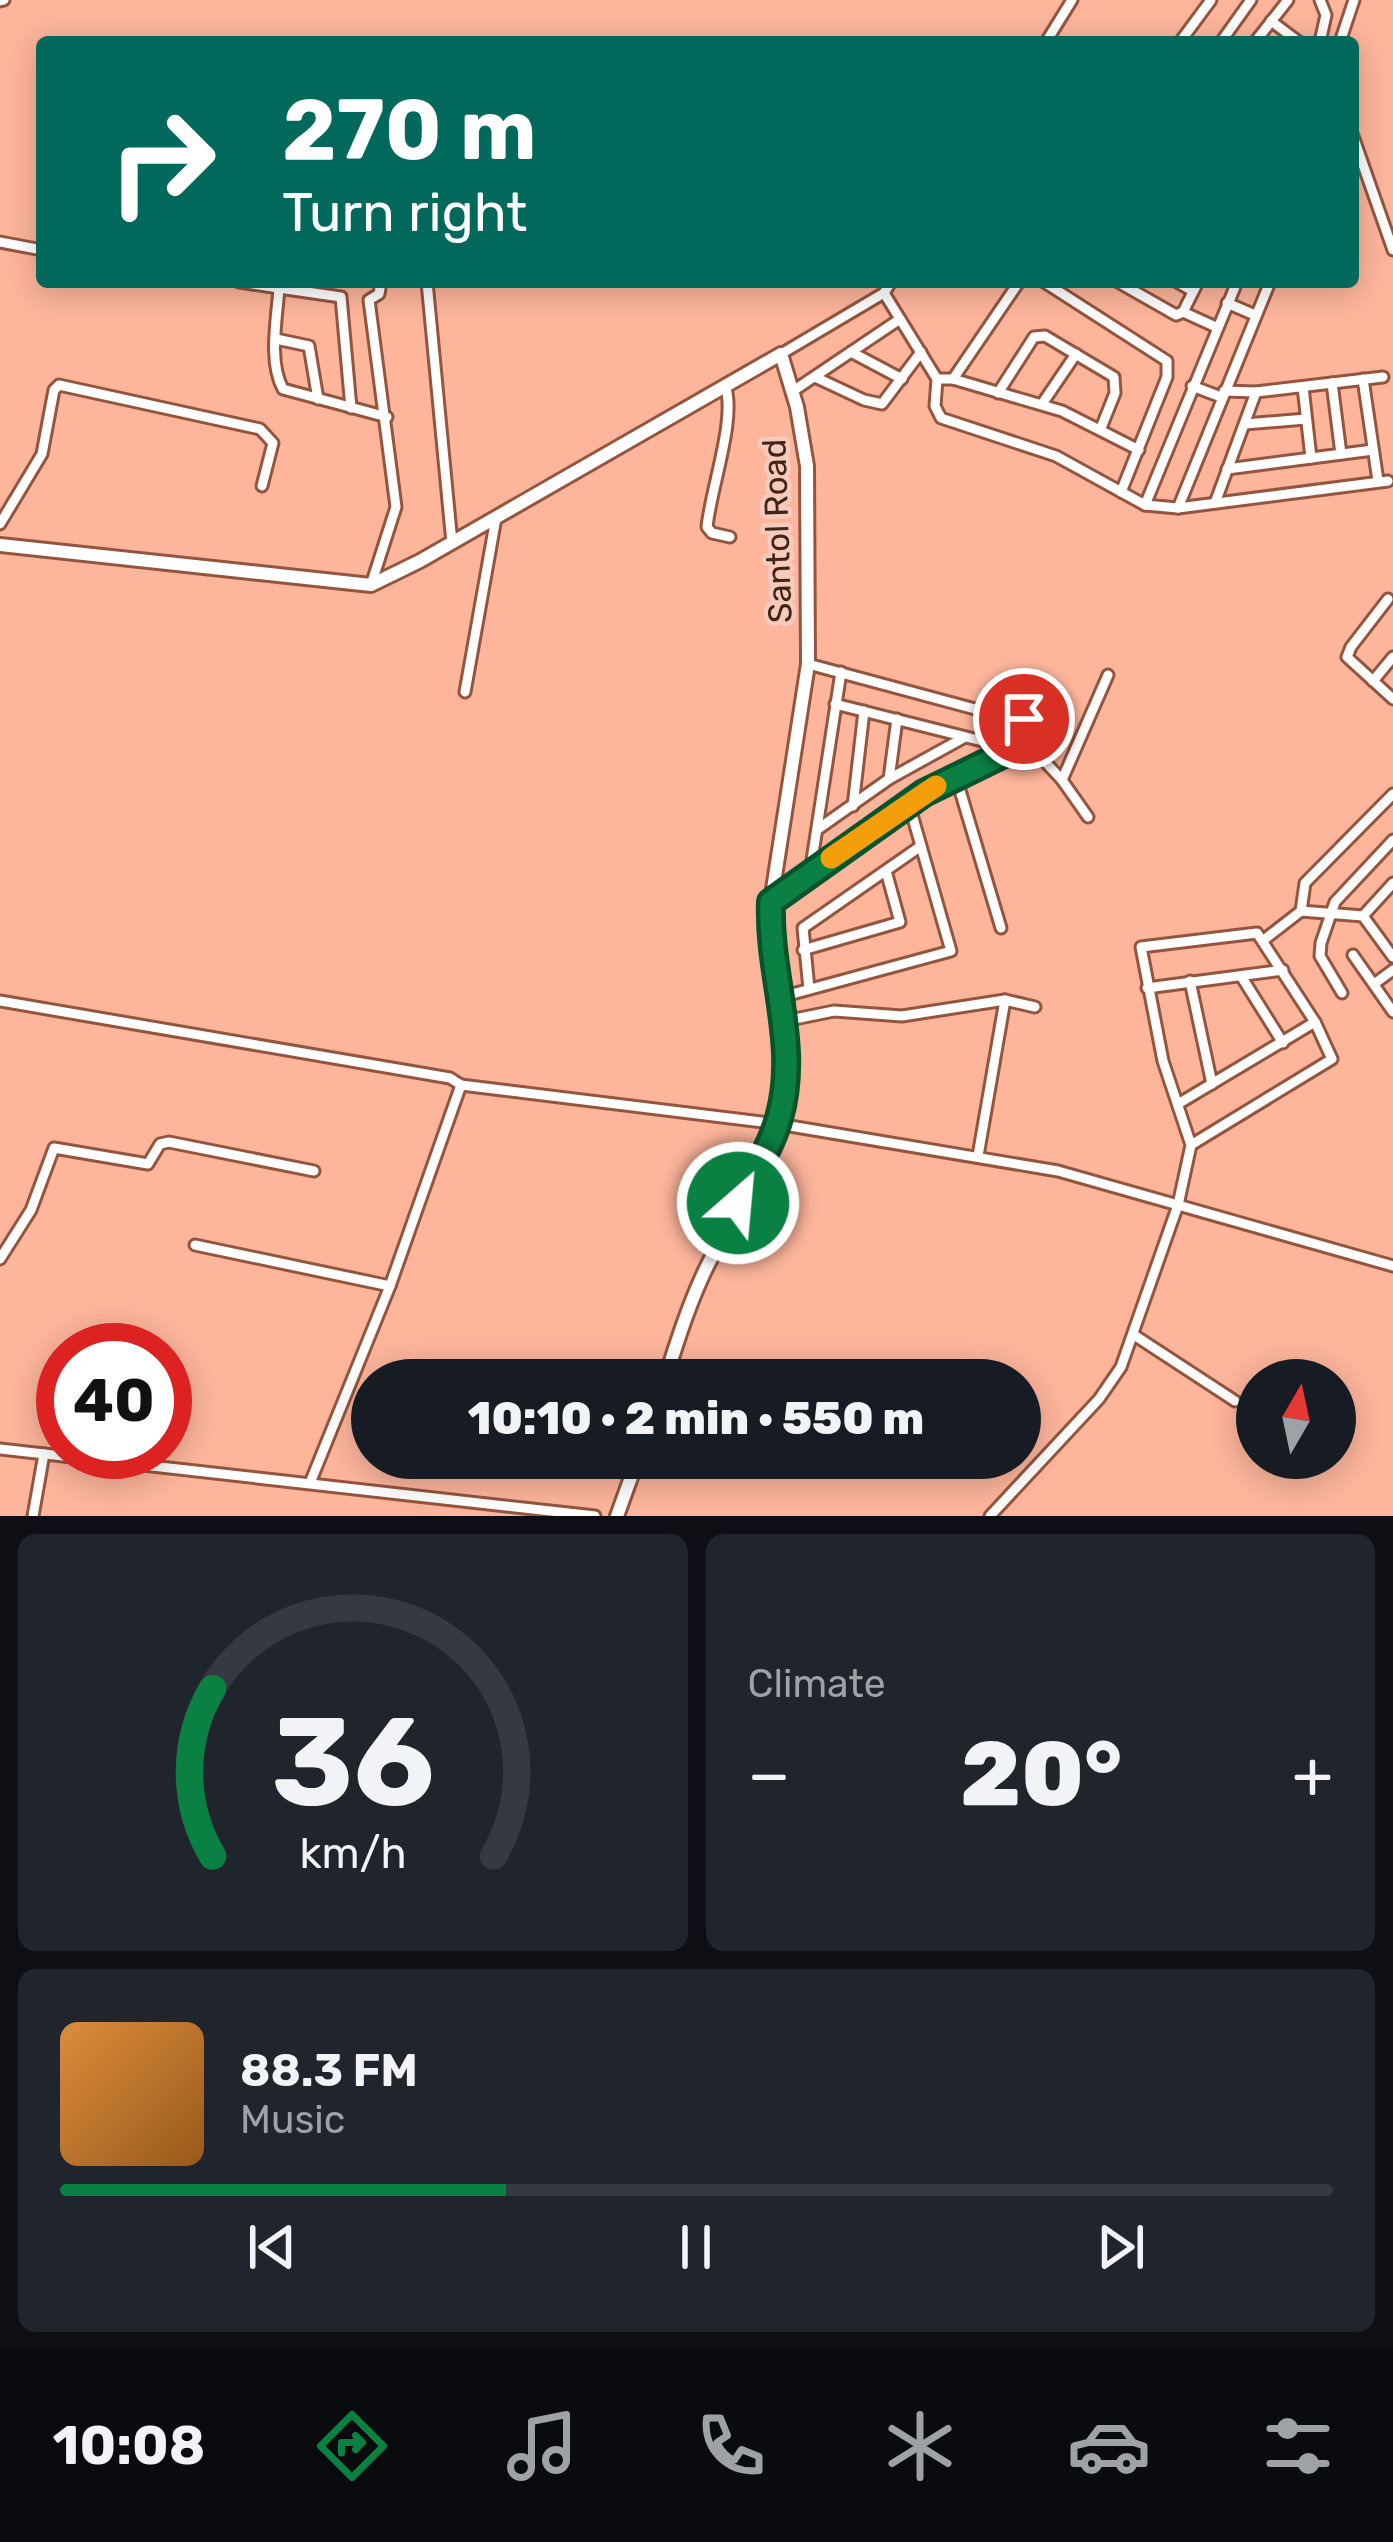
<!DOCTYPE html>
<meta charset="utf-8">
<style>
:root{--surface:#171b24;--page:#20242c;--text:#f1f3f6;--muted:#9ea1a6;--line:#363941;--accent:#0b8043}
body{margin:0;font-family:Rubik,sans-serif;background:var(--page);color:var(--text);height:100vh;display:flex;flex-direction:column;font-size:45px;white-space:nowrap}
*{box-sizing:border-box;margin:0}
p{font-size:39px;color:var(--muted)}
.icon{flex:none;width:66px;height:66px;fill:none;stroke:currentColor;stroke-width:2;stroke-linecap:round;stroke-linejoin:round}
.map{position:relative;height:1516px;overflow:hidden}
.drawer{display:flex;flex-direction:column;gap:18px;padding:18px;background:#0d0f14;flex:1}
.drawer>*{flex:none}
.top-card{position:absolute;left:36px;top:36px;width:1323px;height:252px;border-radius:12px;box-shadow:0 6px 30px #0003;background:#00695c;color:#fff;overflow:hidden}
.needle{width:78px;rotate:9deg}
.fabs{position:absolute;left:1236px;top:1359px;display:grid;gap:24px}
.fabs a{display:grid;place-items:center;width:120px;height:120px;border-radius:50%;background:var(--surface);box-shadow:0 6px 30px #0003;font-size:60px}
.speed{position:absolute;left:36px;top:1323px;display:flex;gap:24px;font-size:60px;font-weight:700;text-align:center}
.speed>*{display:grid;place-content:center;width:156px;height:156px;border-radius:50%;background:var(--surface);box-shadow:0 6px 30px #0003;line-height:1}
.speed .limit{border:18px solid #d22;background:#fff;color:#111}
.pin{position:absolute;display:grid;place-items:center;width:102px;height:102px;color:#fff;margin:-51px;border:6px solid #fff;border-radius:50%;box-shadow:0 3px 12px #0007}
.me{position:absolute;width:132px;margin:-66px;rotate:27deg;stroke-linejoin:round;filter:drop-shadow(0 0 9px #0008)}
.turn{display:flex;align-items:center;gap:42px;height:252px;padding:0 48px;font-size:54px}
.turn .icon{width:156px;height:156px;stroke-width:2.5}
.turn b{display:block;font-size:84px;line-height:102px}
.big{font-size:90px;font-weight:800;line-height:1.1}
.drawer .tile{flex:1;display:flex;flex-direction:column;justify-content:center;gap:18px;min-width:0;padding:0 42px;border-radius:18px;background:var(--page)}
.drawer .dial{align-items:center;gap:0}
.dial svg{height:312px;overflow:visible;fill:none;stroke:var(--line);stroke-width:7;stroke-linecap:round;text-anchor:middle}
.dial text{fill:var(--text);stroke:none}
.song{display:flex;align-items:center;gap:36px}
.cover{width:144px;height:144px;border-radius:18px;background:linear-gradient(135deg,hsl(30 70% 55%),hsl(30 70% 35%))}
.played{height:12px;border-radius:6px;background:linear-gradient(90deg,var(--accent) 35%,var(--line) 35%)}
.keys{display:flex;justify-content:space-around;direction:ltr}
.heat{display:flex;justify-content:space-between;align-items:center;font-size:66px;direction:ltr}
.drawer .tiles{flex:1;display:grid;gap:18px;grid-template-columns:1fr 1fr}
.tile:last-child{grid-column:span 2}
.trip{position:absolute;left:351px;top:1359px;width:690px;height:120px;border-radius:60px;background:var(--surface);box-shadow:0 6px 30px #0003;font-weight:800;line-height:120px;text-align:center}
.menu{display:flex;height:192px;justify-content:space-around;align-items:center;background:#090b0e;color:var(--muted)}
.menu .icon{width:84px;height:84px}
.menu .on{color:var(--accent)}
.menu b{font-size:54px;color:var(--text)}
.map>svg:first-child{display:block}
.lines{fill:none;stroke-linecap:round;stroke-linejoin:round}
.street-casing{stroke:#94553e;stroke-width:15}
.secondary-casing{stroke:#94553e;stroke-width:18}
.street{stroke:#fff;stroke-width:9}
.secondary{stroke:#fff;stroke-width:12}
.route-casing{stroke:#07532c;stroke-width:30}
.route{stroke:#0b8043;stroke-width:21}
.slow{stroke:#f59e0b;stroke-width:21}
.labels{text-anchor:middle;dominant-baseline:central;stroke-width:9;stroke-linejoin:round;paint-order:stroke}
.street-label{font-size:33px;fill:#41251b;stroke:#f7cbbb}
</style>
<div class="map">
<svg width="1393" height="1516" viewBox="0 0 1393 1516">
<rect width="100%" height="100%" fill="#fdb59c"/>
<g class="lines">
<defs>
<g id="street">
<polyline points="0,1 4,0"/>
<polyline points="1271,21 1299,42"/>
<polyline points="1046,42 1072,0"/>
<polyline points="1180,42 1211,0"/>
<polyline points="1221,42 1251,0"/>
<polyline points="1255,42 1288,0"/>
<polyline points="1320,42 1326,15 1320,0"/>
<polyline points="1340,42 1354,0"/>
<polyline points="1353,136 1393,250"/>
<polyline points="0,242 42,250"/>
<path d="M 239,282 L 279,288 C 277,318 268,362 283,389 L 387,417"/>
<polyline points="427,282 452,543"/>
<polyline points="1044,282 1167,361 1167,377 1121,492"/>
<polyline points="1118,282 1176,315 1183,312 1198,282"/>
<polyline points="1177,282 1193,291"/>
<polyline points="279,288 341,297 351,408"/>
<polyline points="884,293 937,379 935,406 941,418 1056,456 1145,505 1178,508 1388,481"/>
<polyline points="1227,303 1255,315"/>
<polyline points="1183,312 1216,327"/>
<polyline points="276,339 309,346 318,399"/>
<polyline points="851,352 902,379"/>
<polyline points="781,354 884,293 891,282"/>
<polyline points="817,378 864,400 882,404 921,352"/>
<polyline points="937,379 953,379 1062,411 1139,450"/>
<polyline points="953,379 1019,282"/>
<polyline points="1363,379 1378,481"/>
<polyline points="1332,383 1341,454"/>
<path d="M 725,385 C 737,418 711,487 707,527 L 712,533 L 730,537"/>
<polyline points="1192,386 1221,397"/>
<polyline points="1303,387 1311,458"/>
<polyline points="793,391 900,319"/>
<polyline points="1224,391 1256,392 1383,377"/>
<polyline points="998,393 1034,337 1045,336 1114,377 1115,393 1101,428"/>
<polyline points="1042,404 1076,354"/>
<polyline points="1245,424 1306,419"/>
<polyline points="1227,469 1373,450"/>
<polyline points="1215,503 1256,392"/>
<polyline points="1145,505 1237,282"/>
<polyline points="1178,508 1270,282"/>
<polyline points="0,524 42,454 54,390 59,385 260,429 273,443 262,486"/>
<polyline points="371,585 396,507 369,300 379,294 381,282"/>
<polyline points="1388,599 1351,647 1347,657 1393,699"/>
<polyline points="1373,681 1393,657"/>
<polyline points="465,692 496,518"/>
<polyline points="835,704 1014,749"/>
<polyline points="1022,737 1062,780 1088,817"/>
<polyline points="956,777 1001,928"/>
<polyline points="889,779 897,719"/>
<polyline points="1062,780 1108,675"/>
<polyline points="853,806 864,711"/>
<polyline points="818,829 889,779 965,737"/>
<polyline points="810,873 841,672"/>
<polyline points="771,902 924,793 1014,749 1027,723 808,664"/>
<polyline points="1301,911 1363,916 1393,957"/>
<polyline points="1363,916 1393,883"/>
<polyline points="1265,939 1301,911 1305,883 1393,794"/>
<polyline points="803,950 900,922 886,871"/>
<polyline points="1353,955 1393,1012"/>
<polyline points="1241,976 1283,1043"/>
<polyline points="1190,981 1212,1084"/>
<polyline points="1374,984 1393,970"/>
<polyline points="1147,988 1283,970"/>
<polyline points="809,989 803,928 921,846"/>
<polyline points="1342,993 1320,956 1321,943 1335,902 1393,840"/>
<polyline points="781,997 951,951 909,804"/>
<polyline points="0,1001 450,1078 461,1085 390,1286 310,1483"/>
<polyline points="785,1021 834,1011 902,1016 1005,1000 1035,1007"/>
<polyline points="461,1085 778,1124 1058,1171 1393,1266"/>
<polyline points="1178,1104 1315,1022"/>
<polyline points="978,1156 1005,1000"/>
<polyline points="195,1245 390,1286"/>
<polyline points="0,1259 31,1210 54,1148 148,1164 160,1144 169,1142 314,1171"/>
<polyline points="1134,1335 1235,1401"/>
<polyline points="0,1449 595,1516"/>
<polyline points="33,1516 44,1454"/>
<polyline points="990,1516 1099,1399 1121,1367 1178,1205 1191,1145 1332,1059 1315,1022 1257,933 1141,947 1163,1061 1191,1145"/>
</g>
<g id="secondary">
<path d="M 0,545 L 371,585 L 420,561 L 781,354 L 797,407 L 807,466 L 808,664 L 771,902 C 769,963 792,1022 785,1084 C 779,1149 729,1218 702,1277 C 687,1310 676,1345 665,1380"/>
<polyline points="617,1516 638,1458"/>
</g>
</defs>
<use href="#street" class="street-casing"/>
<use href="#secondary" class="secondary-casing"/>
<use href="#street" class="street"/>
<use href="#secondary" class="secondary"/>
</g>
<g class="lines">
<defs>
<path id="route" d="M 738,1203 C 752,1176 771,1147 779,1118 C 800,1045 768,975 771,902 L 924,793 L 1014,749 L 1026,727 L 1024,719"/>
</defs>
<use href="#route" class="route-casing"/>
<use href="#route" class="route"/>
<polyline class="slow" points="831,858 936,786"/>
</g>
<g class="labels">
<g class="street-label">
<text transform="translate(777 531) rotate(-92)">Santol Road</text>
</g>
</g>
</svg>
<div class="fabs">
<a><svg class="needle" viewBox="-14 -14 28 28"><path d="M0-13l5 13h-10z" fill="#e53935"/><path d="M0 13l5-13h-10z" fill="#9ea1a6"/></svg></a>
</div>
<div class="speed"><div class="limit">40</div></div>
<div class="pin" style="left:1024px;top:719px;background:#d93025"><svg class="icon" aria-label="arrive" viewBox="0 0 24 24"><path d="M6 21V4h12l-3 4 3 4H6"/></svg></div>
<svg class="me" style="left:738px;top:1203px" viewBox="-20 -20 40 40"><circle r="17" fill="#0b8043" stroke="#fff" stroke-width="3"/><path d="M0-11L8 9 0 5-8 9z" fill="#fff"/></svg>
<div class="trip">10:10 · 2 min · 550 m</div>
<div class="top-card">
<div class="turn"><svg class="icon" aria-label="right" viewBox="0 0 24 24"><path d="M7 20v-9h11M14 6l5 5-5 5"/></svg><div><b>270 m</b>Turn right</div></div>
</div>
</div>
<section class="drawer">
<div class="tiles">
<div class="tile dial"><svg viewBox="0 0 100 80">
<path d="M14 69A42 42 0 1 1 86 69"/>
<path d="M14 69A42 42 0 0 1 14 26" stroke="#0b8043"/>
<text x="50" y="56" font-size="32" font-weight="700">36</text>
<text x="50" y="72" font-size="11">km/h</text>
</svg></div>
<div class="tile"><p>Climate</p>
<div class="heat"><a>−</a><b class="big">20°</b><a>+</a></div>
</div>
<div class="tile">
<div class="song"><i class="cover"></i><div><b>88.3 FM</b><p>Music</p></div></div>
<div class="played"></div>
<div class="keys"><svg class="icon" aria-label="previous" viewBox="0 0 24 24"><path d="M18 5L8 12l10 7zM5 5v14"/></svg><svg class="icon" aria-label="pause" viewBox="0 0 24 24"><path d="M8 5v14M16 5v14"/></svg><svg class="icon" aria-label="next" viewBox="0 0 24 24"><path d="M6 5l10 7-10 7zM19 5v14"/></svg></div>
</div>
</div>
</section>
<nav class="menu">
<b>10:08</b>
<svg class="icon on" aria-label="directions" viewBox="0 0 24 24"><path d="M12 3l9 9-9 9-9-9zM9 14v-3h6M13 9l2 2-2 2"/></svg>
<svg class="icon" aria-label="music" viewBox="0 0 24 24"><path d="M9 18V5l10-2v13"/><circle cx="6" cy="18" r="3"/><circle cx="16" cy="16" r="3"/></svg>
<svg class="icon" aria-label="phone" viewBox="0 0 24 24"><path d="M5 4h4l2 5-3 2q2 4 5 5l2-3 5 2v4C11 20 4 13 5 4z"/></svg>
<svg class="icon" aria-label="climate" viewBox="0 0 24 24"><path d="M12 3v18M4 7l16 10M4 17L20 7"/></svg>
<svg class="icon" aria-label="car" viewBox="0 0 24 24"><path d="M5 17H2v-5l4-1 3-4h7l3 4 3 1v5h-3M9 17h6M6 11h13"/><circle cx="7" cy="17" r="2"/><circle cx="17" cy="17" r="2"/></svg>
<svg class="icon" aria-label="filters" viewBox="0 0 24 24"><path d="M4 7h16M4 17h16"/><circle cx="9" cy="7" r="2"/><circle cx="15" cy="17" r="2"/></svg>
</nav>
